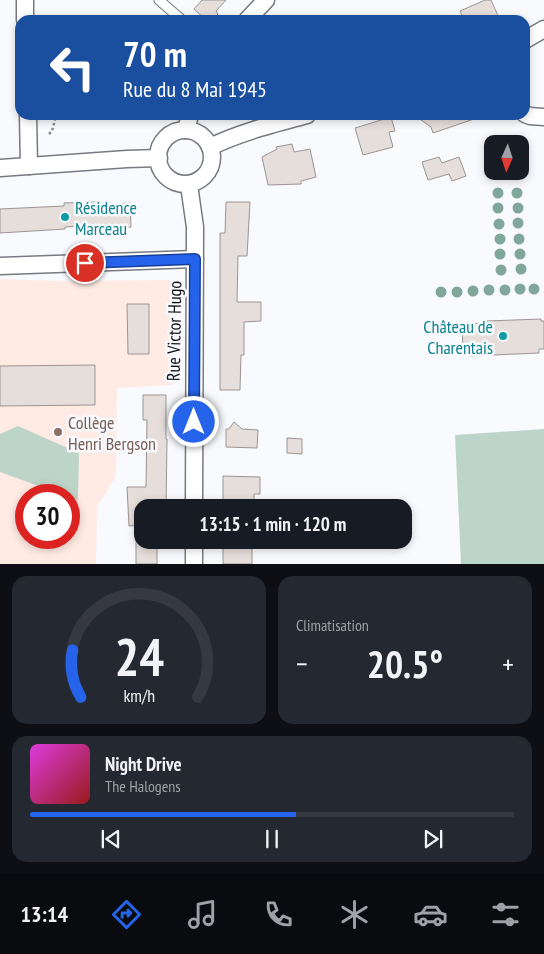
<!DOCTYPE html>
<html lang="fr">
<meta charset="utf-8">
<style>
:root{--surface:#171b24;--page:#242831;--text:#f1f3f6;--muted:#9ea1a6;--line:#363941;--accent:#2563eb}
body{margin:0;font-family:"PT Sans Narrow",sans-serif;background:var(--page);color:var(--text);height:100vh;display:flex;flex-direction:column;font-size:19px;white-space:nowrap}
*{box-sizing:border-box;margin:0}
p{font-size:16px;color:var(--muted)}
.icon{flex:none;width:28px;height:28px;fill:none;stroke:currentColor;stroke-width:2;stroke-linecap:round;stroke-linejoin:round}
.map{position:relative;height:564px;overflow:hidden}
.side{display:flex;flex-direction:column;gap:12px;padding:12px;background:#0d0f14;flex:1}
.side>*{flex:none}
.top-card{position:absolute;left:15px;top:15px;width:515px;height:105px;border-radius:15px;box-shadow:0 2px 8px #0003;background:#1a4fa0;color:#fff;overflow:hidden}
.needle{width:32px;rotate:183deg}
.tools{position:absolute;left:484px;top:135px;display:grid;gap:10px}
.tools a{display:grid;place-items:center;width:45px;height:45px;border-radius:10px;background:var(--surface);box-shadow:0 2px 8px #0003;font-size:25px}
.speed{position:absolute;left:15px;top:484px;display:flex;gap:10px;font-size:25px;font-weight:700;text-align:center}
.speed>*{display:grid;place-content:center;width:65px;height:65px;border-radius:50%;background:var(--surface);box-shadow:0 2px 8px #0003;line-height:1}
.speed .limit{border:8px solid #d22;background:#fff;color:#111}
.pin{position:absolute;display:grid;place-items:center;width:42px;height:42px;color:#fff;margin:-21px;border:2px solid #fff;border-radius:50%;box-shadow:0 1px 5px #0007}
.me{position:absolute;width:55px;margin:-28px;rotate:0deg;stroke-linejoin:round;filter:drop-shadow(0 0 4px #0008)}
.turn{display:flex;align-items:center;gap:18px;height:105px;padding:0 25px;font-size:22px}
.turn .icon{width:65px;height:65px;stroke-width:2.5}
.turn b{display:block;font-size:35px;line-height:42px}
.big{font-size:38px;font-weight:600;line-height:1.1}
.side .widget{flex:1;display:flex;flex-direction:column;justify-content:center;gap:8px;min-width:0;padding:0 18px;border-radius:15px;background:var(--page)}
.side .dial{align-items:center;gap:0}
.dial svg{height:130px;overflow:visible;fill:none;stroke:var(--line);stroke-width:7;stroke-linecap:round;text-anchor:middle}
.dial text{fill:var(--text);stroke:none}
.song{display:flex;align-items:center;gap:15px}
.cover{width:60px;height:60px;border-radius:8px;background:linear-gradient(135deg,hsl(300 70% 55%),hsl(0 70% 35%))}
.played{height:5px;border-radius:2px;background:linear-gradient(90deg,var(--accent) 55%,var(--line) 55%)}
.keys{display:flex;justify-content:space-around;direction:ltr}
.heat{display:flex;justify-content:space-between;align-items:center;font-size:28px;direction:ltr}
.side .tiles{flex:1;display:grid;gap:12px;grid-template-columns:1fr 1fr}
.widget:last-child{grid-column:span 2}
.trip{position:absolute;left:134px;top:499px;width:278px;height:50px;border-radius:15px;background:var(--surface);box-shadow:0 2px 8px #0003;font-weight:600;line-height:50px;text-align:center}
.tab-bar{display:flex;height:80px;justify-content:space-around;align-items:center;background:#090b0e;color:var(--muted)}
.tab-bar .icon{width:35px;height:35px}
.tab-bar .active{color:var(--accent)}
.tab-bar b{font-size:22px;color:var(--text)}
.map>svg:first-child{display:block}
.education{fill:#ffebe4;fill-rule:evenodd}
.green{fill:#bdd5c8}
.building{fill:#e6deda;stroke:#9b9491}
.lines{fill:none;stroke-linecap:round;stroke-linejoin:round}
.service-casing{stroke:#777a80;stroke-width:11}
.minor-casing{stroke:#777a80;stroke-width:19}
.path{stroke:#86888b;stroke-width:2.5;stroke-dasharray:2.5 2.5;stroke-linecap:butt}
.service{stroke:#fff;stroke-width:9}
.minor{stroke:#fff;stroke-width:16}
.tree{fill:#81a69a}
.route-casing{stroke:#184099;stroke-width:12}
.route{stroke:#2563eb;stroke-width:9}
.culture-dot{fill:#0f9aa8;stroke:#f8fafe;stroke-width:2}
.education-dot{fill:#8d6e63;stroke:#f8fafe;stroke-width:2}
.labels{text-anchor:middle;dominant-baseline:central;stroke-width:5;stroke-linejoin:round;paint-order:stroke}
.culture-label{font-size:18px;fill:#0d838f;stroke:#f8fafe;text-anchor:start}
.street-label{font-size:18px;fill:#101114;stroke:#f8fafe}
.education-label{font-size:18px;fill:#785e54;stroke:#f8fafe;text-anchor:start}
</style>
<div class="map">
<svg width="544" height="564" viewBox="0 0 544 564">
<rect width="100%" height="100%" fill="#f8fafe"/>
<path class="education" d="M 0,279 L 57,281 L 170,280 L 172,385 L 117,388 L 116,476 L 97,507 L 96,564 L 0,564 ZM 26,495 L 69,495 L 69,538 L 26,538 Z"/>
<g class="green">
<polygon points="18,426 79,453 78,500 69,497 69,495 63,495 0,472 0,434"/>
<polygon points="544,429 544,564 461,564 455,435"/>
</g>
<g class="building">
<polygon points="202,0 226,0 216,11 218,14 212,20 206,20 194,9"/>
<polygon points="485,0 491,0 500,20 464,20 460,11"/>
<polygon points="414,115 480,115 480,117 433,133 431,127"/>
<polygon points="391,117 395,131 389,132 393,147 363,155 355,128"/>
<polygon points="292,144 294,152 310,149 316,177 301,181 301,184 268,185 262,157 277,149 276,147"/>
<polygon points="439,157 442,163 459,157 466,176 452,181 449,174 428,180 422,162"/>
<polygon points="97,202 97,205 130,203 131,227 98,228 97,225 65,227 65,229 0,233 0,209 64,206 64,203"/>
<polygon points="226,202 250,202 247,256 238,256 237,302 261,302 261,321 244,322 244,355 241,355 240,390 220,390 220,233 225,233"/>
<polygon points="127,304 149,304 149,354 128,354"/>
<polygon points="541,319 541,321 544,321 544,349 539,349 539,353 470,356 470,352 463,352 462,324 487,323 487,321"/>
<polygon points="95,365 95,405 0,406 0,366"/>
<polygon points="143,395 166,395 166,439 167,439 166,508 142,508 142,525 129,526 127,487 146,487 147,420 143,420"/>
<polygon points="234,422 242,429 258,430 257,448 226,447 226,429 229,429"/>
<polygon points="287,438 302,439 302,454 287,453"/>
<polygon points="223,476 260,477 260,494 254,494 254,508 223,508"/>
<polygon points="136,540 154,540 154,542 157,542 157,564 136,564"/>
<polygon points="223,546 252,547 252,564 223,564"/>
</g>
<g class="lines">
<defs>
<polyline id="service" points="159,0 182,20"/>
<g id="minor">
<polyline points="25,0 25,20"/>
<polyline points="247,20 266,0"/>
<polyline points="525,40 544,29"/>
<polyline points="525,114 530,116 544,117"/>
<polyline points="28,115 29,166"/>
<polyline points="186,130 190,115"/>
<circle cx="185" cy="157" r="27"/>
<path d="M 210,147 C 241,132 274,124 307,115"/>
<polyline points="0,168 127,159 159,158"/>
<polyline points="189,185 195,227 194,508"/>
<polyline points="0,266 195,259"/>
<polyline points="194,564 194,540"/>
</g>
</defs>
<use href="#service" class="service-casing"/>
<use href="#minor" class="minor-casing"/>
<polyline class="path" points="49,134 52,131 55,120"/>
<use href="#service" class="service"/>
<use href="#minor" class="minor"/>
</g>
<g class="tree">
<circle cx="498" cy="193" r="5.5"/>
<circle cx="517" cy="193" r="5.5"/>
<circle cx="498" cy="208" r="5.5"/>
<circle cx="518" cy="208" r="5.5"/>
<circle cx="518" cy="223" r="5.5"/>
<circle cx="499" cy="224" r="5.5"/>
<circle cx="500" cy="239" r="5.5"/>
<circle cx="519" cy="239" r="5.5"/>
<circle cx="500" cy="254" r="5.5"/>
<circle cx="520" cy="254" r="5.5"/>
<circle cx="521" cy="269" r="5.5"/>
<circle cx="501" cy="270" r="5.5"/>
<circle cx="520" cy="289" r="5.5"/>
<circle cx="534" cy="289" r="5.5"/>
<circle cx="489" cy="290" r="5.5"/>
<circle cx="505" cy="290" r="5.5"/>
<circle cx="473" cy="291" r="5.5"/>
<circle cx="441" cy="292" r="5.5"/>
<circle cx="457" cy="292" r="5.5"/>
</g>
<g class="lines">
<defs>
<polyline id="route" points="85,263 195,259 194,422"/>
</defs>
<use href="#route" class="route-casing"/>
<use href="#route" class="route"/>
</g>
<g class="culture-dot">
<circle cx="65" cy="217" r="5"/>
<circle cx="503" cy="336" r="5"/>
</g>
<circle class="education-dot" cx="58" cy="432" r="5"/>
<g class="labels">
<g class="culture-label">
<text x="75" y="207">Résidence<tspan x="75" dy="21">Marceau</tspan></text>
<text x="493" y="326" text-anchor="end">Château de<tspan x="493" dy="21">Charentais</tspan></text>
</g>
<g class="street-label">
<text transform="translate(174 331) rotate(-89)">Rue Victor Hugo</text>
</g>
<g class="education-label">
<text x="68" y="422">Collège<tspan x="68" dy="21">Henri Bergson</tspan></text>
</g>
</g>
</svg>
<div class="tools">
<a><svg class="needle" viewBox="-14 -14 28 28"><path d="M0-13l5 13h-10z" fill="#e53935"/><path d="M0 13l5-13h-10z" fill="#9ea1a6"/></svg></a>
</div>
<div class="speed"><div class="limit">30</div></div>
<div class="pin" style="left:85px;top:263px;background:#d93025"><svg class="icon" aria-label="arrive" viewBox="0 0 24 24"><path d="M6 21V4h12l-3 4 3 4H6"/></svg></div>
<svg class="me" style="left:194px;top:422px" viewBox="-20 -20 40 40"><circle r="17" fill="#2563eb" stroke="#fff" stroke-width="3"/><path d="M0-11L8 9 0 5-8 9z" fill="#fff"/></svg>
<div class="trip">13:15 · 1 min · 120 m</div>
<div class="top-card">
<div class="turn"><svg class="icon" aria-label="left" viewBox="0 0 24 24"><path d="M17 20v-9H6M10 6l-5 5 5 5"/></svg><div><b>70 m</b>Rue du 8 Mai 1945</div></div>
</div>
</div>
<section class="side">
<div class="tiles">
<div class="widget dial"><svg viewBox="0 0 100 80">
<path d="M14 69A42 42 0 1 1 86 69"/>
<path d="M14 69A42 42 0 0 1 9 40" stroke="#2563eb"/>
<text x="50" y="56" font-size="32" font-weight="700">24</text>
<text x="50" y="72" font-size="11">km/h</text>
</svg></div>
<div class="widget"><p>Climatisation</p>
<div class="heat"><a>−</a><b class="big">20.5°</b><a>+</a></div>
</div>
<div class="widget">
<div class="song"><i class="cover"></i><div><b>Night Drive</b><p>The Halogens</p></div></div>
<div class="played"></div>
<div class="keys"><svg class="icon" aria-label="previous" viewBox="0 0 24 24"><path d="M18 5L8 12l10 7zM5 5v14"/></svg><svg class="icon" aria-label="pause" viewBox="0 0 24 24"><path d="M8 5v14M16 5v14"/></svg><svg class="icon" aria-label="next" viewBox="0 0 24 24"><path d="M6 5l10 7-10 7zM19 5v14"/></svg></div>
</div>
</div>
</section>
<nav class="tab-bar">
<b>13:14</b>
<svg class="icon active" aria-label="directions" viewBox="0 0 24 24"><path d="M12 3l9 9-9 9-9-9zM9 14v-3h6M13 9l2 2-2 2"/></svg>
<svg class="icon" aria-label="music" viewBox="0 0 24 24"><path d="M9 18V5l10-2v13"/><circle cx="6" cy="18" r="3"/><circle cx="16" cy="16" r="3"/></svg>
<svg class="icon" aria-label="phone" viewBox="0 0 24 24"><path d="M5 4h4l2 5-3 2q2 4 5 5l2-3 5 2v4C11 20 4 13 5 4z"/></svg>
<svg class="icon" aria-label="climate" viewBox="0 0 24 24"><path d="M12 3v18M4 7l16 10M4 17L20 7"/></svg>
<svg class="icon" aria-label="car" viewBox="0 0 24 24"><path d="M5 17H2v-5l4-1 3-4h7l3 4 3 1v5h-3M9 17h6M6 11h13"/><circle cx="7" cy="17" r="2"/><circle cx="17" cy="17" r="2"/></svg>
<svg class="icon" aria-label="filters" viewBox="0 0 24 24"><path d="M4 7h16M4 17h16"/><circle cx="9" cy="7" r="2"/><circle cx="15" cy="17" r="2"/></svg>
</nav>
